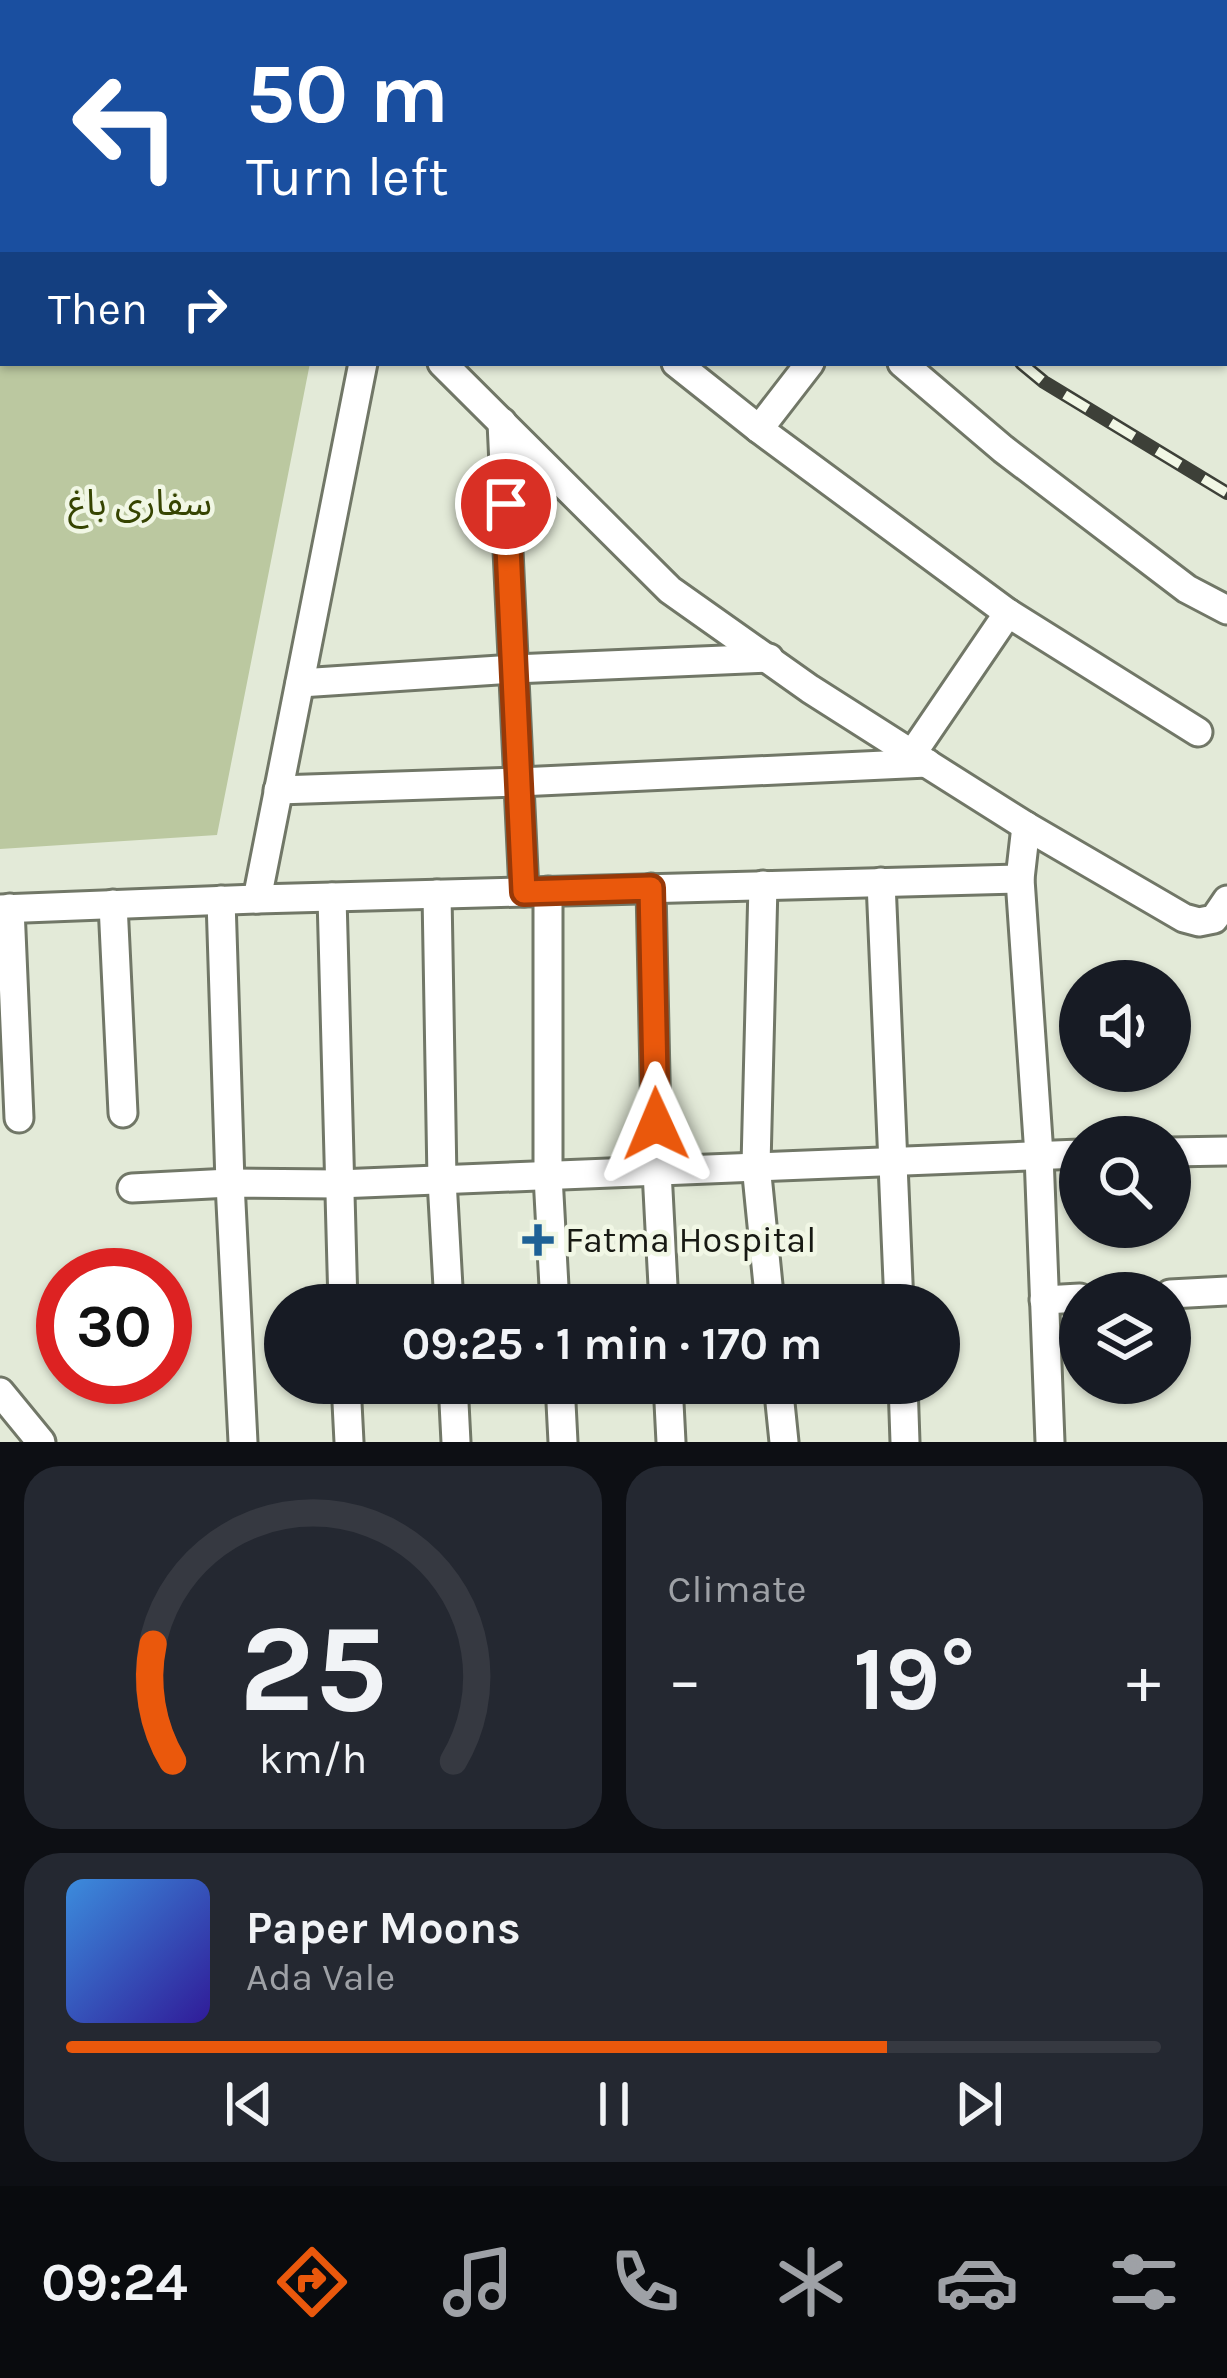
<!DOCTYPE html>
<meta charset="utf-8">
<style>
:root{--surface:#171b24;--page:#242831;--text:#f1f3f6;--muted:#9ea1a6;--line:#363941;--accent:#ea580c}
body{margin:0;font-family:Karla,"Noto Sans Arabic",sans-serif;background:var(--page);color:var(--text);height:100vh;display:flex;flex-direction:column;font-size:45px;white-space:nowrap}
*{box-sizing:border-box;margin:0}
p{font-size:39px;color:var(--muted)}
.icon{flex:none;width:66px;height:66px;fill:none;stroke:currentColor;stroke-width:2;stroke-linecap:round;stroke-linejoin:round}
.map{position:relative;height:1442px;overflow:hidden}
.sheet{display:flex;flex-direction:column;gap:24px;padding:24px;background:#0d0f14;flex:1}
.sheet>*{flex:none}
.hud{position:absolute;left:0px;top:0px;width:1227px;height:366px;box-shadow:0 3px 9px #0004;background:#1a4fa0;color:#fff;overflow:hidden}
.fabs{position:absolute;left:1059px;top:960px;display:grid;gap:24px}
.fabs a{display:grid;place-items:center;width:132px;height:132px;border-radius:50%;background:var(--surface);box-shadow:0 3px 9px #0004;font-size:60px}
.speed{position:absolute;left:36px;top:1248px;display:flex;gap:24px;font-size:60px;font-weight:700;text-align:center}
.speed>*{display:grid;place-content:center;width:156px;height:156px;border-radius:50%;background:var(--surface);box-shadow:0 3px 9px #0004;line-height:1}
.speed .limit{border:18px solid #d22;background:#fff;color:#111}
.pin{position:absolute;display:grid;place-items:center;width:102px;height:102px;color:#fff;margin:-51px;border:6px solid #fff;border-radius:50%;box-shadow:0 3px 12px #0007}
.me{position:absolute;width:132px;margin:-66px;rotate:359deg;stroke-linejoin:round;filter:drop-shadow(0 0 9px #0008)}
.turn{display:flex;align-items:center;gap:42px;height:252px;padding:0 48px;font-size:54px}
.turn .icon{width:156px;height:156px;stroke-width:2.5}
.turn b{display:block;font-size:84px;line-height:102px}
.then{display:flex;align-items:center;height:114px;padding:0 48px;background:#0003;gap:24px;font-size:45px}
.big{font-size:90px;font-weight:700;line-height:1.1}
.sheet .widget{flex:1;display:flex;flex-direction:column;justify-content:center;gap:18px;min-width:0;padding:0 42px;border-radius:36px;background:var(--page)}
.sheet .dial{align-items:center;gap:0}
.dial svg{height:312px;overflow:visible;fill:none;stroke:var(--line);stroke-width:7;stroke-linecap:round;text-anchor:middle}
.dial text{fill:var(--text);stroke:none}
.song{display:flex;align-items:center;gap:36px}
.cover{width:144px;height:144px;border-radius:18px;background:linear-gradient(135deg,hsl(210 70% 55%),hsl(250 70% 35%))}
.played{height:12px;border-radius:6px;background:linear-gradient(90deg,var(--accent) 75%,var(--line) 75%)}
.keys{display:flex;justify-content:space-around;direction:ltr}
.heat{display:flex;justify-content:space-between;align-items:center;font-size:66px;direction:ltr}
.sheet .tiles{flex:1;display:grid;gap:24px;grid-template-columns:1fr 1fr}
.widget:last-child{grid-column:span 2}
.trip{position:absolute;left:264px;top:1284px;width:696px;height:120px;border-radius:60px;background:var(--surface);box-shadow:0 3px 9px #0004;font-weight:700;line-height:120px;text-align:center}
.menu{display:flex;height:192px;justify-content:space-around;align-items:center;background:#090b0e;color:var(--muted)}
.menu .icon{width:84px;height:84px}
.menu .active{color:var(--accent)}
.menu b{font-size:54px;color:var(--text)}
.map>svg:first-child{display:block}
.green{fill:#bbc8a0}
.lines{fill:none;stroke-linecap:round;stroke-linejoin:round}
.service-casing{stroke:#717767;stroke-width:20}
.minor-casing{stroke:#717767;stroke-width:33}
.service{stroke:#fff;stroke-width:14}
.minor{stroke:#fff;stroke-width:27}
.rail-casing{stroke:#3d4038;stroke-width:14}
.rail{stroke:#f1f7e5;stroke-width:9;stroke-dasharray:27;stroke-linecap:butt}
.route-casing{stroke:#983908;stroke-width:30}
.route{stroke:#ea580c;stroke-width:21}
.poi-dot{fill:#1e6196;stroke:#f1f7e5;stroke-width:4.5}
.labels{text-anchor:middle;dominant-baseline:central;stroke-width:9;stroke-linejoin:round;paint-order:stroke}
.park-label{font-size:36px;fill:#364401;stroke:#f1f7e5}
.poi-label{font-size:36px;fill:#171913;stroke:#f1f7e5;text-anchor:start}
</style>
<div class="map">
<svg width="1227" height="1442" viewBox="0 0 1227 1442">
<rect width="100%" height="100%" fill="#e3ead8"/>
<g class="green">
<polygon points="0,0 164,0 166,3 3,3 3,363 310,363 217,835 0,849"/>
<polygon points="1192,0 1227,0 1227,156 1224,154 1224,3 1191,3"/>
</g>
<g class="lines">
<defs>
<g id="service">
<polyline points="1185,3 1186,0"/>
<polyline points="1224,158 1227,159"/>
</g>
<g id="minor">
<polyline points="212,0 213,3"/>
<polyline points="338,0 340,3"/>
<polyline points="458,0 460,3"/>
<polyline points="825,0 828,3"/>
<polyline points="1224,335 1227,337"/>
<polyline points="442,363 670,590 810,689 912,754 1026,826 1184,918 1199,922 1214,919 1227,900"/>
<polyline points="676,363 759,429"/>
<polyline points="810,363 759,429 1008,613 1198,732"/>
<polyline points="902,363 1003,449 1187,589 1227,610"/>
<polyline points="502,422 524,892"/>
<polyline points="300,683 514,669 769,658"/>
<polyline points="912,754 1008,613"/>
<polyline points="278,790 519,782 927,763"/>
<polyline points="1026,826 1020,879 1039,1155 1050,1442"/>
<polyline points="881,882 899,1305"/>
<polyline points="763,885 756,1165 770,1305"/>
<polyline points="651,888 657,1171 664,1305"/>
<polyline points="548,891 548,1176 555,1305"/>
<polyline points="437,894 442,1180 449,1305"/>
<polyline points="332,897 343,1305"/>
<polyline points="257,899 363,363"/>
<polyline points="221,900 230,1183 243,1442"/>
<polyline points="113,904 123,1113"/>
<polyline points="10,908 19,1118"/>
<polyline points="0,909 257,899 1020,879"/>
<polyline points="1170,1152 1227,1151"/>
<polyline points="132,1188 230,1183 338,1184 1080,1154"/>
<polyline points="1170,1294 1227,1291"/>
<polyline points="1044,1300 1080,1298"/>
<polyline points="346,1383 349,1442"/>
<polyline points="453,1383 456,1442"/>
<polyline points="560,1383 563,1442"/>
<polyline points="668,1383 671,1442"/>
<polyline points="778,1383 784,1442"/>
<polyline points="903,1383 905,1442"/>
<polyline points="0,1392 41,1442"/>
</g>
</defs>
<use href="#service" class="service-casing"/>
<use href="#minor" class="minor-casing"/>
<use href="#service" class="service"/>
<use href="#minor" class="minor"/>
<defs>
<g id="rail">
<polyline points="640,0 643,3"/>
<polyline points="1021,363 1044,382 1227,493"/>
</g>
</defs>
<use href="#rail" class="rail-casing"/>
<use href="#rail" class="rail"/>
</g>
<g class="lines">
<defs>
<polyline id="route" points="506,504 524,892 651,888 656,1124"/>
</defs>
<use href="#route" class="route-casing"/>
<use href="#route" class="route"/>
</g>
<path class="poi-dot" d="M532 1222h12v12h12v12h-12v12h-12v-12h-12v-12h12z"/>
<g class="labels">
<g class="park-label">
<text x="140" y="503">سفاری باغ</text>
</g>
<g class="poi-label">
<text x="565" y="1240">Fatma Hospital</text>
</g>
</g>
</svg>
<div class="fabs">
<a><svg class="icon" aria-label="sound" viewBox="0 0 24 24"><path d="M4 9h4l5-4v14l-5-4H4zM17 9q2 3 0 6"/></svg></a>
<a><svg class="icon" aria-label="search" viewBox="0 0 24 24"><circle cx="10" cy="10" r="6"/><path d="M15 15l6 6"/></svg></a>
<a><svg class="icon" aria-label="layers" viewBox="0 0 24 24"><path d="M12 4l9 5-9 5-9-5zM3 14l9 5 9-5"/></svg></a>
</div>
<div class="speed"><div class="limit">30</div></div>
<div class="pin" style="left:506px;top:504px;background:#d93025"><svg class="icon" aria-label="arrive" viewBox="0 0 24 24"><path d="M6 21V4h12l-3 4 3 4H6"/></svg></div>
<svg class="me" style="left:656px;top:1124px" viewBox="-20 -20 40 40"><path d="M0-17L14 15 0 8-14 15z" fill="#ea580c" stroke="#fff" stroke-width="4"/></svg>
<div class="trip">09:25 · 1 min · 170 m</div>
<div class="hud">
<div class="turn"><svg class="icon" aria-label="left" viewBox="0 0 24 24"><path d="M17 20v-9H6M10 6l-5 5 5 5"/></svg><div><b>50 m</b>Turn left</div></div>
<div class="then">Then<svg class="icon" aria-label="right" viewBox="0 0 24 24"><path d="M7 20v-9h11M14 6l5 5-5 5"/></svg></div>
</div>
</div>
<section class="sheet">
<div class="tiles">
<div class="widget dial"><svg viewBox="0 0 100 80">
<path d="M14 69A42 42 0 1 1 86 69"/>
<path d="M14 69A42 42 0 0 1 9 39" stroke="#ea580c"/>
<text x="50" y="56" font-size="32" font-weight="700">25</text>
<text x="50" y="72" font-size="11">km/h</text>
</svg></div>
<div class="widget"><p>Climate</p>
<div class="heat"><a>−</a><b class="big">19°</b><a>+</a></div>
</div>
<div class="widget">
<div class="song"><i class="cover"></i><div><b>Paper Moons</b><p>Ada Vale</p></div></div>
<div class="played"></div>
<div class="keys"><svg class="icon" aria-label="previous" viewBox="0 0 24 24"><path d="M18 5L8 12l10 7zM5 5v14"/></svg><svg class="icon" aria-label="pause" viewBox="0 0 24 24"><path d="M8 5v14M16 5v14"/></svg><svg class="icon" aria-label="next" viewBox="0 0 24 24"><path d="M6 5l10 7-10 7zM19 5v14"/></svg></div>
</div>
</div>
</section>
<nav class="menu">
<b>09:24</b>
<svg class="icon active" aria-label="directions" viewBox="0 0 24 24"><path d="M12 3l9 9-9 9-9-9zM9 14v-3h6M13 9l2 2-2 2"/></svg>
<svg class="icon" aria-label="music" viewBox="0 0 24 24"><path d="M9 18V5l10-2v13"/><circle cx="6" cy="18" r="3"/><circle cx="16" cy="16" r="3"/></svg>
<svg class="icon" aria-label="phone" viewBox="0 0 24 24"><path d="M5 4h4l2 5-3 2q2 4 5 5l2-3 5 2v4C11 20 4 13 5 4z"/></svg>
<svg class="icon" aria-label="climate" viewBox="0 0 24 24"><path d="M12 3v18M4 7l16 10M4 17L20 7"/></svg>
<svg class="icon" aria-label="car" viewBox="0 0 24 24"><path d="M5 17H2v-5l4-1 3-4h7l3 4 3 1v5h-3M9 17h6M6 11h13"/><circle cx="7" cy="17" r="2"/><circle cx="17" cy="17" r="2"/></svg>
<svg class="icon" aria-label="filters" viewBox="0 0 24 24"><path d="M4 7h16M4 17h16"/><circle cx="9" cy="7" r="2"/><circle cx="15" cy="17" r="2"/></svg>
</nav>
